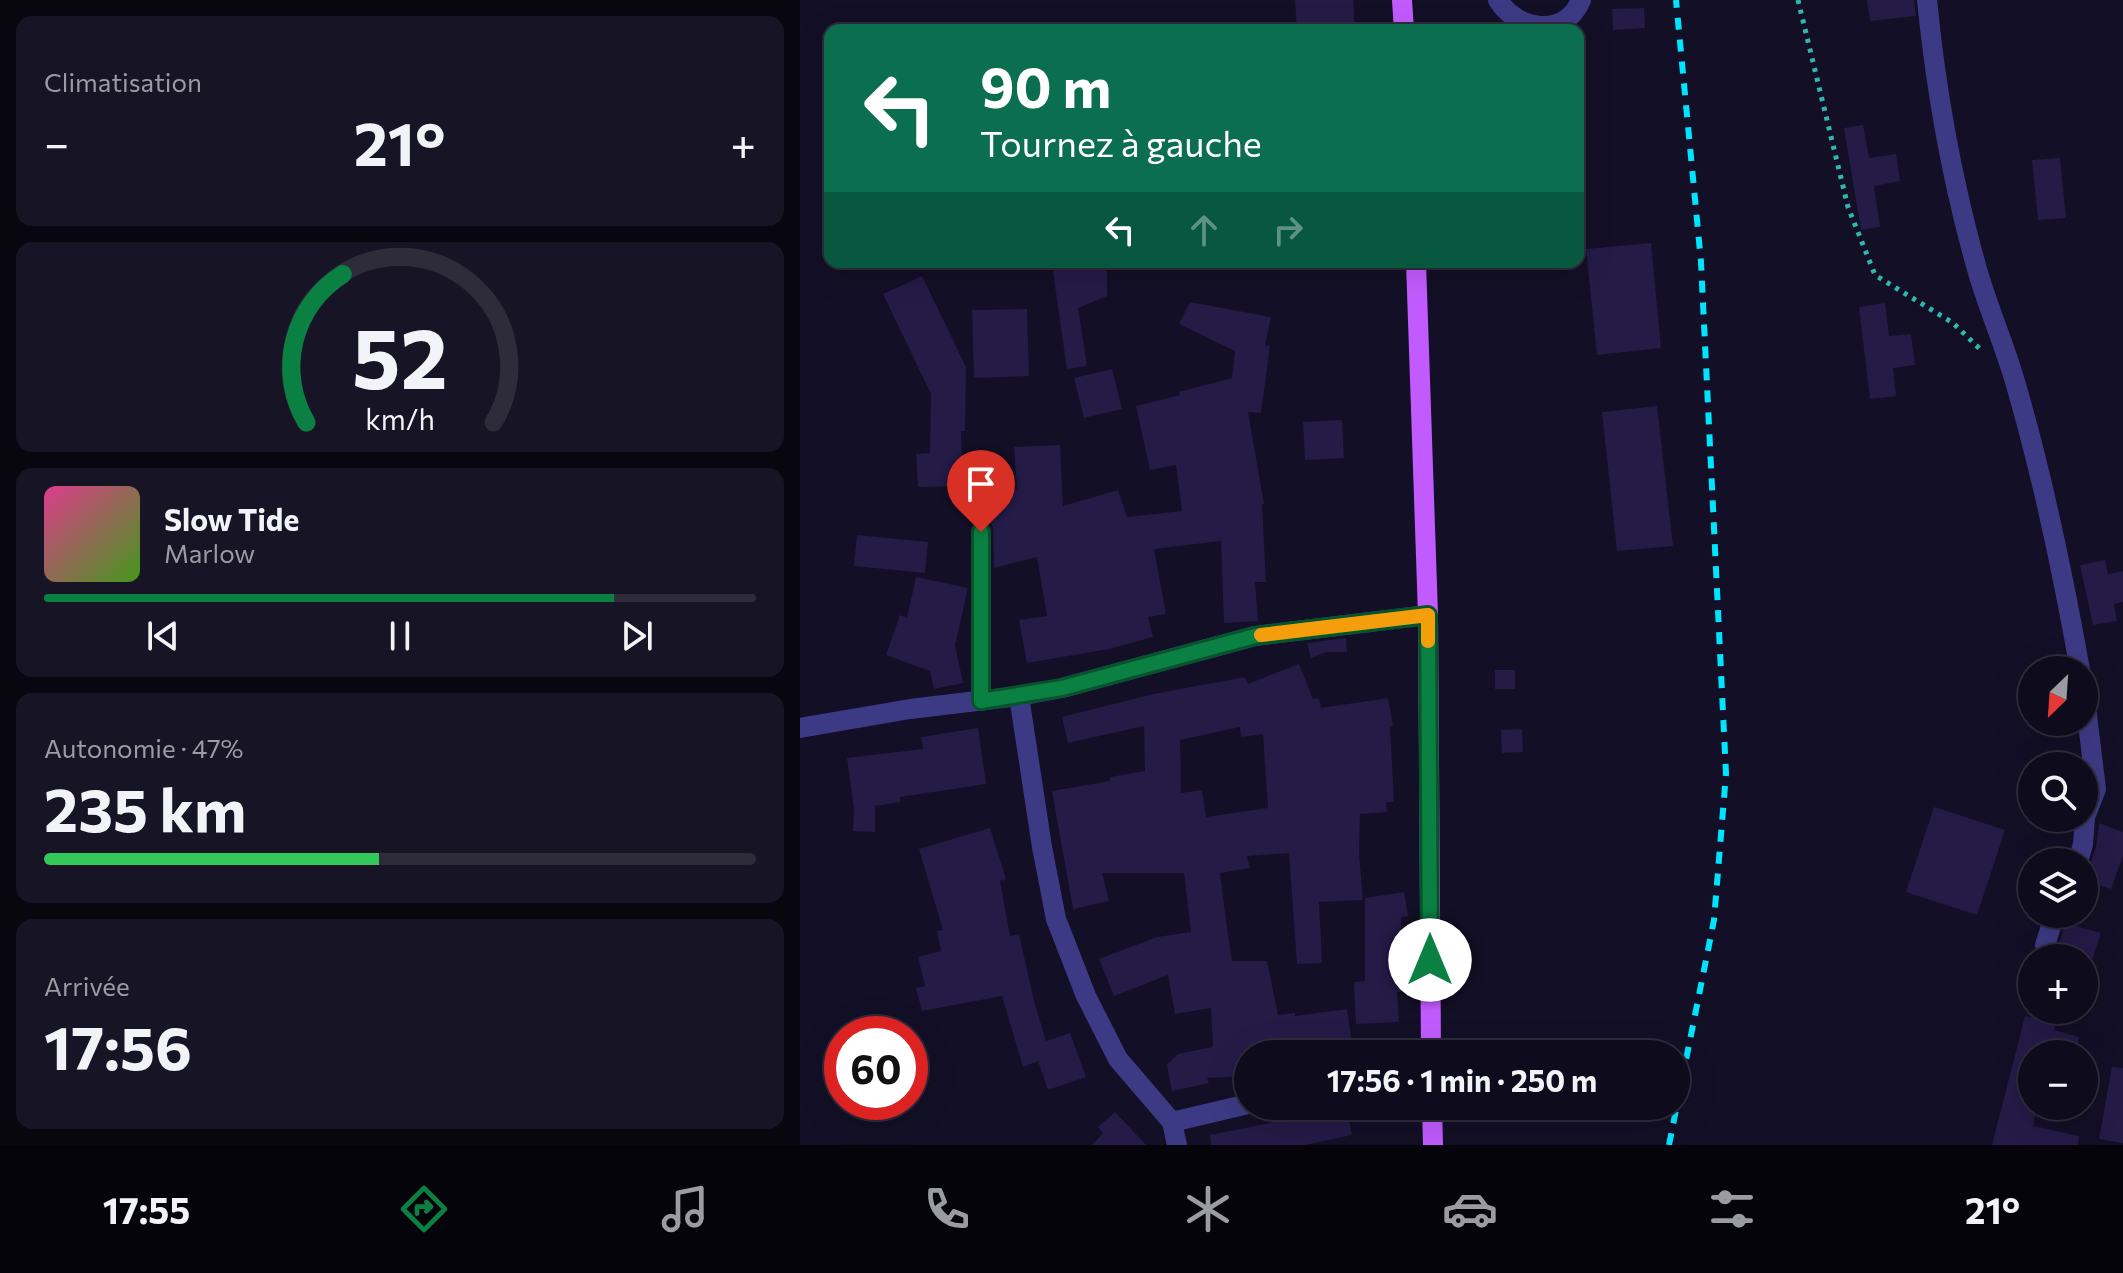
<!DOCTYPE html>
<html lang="fr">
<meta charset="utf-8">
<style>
:root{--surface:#0e0b1c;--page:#171425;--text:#f1f3f6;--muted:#9b9ba3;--line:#2e2b3b;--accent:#0b8043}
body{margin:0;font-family:Commissioner,sans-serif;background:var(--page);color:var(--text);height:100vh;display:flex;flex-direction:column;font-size:30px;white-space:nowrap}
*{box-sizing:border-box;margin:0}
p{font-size:26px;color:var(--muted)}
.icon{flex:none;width:44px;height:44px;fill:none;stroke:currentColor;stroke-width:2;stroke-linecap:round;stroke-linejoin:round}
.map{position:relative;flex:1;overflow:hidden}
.drawer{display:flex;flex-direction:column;gap:16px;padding:16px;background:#08060f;width:800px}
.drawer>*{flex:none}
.banner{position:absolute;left:24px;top:24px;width:760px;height:244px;border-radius:16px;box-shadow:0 8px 32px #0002,0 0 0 2px var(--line);background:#0b6e4f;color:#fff;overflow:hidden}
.needle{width:52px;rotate:205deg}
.controls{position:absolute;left:1218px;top:656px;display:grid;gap:16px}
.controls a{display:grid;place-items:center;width:80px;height:80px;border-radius:50%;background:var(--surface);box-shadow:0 8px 32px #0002,0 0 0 2px var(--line);font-size:40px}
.speed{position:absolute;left:24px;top:1016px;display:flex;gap:16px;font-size:40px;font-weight:700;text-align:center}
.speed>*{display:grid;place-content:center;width:104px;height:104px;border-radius:50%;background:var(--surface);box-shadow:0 8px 32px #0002,0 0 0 2px var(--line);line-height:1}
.speed .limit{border:12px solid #d22;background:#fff;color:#111}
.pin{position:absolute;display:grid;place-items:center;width:68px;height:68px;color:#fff;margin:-82px -34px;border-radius:50% 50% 50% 0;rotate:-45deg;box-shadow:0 0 8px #0007}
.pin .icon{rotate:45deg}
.me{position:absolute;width:88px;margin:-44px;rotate:0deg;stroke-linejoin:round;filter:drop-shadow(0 0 6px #0008)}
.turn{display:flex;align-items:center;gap:28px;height:168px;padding:0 24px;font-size:36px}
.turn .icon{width:104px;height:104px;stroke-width:2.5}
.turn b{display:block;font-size:56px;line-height:68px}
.lanes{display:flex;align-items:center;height:76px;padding:0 24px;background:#0003;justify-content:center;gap:40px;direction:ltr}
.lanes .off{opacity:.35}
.big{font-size:60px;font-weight:700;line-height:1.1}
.drawer .card{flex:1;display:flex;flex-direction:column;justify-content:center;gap:12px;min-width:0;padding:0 28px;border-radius:16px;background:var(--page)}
.drawer .dial{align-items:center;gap:0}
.dial svg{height:208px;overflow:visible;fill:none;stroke:var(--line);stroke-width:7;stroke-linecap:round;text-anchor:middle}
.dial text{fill:var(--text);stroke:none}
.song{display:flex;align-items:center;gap:24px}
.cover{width:96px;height:96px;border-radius:12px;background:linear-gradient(135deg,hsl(330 70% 55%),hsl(100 70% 35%))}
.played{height:8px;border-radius:4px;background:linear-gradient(90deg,var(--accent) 80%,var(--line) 80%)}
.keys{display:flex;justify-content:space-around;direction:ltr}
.heat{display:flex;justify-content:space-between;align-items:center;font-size:44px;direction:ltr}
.charge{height:12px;border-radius:6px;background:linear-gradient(90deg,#34c759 47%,var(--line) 0)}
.trip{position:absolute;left:434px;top:1040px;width:456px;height:80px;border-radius:40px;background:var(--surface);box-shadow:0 8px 32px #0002,0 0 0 2px var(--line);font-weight:700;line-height:80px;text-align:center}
.tab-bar{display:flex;height:128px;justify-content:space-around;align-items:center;background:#06040b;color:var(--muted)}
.tab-bar .icon{width:56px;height:56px}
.tab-bar .active{color:var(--accent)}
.tab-bar b{font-size:36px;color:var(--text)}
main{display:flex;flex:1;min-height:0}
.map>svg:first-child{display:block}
.building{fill:#241b47;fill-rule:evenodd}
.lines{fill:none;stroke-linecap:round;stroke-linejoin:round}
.path{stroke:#2fb8b0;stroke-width:5;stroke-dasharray:4 6;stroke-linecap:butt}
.street{stroke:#3d3a85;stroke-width:20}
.primary{stroke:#c25bff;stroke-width:20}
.rail{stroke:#00e5ff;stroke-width:6;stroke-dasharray:12 10;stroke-linecap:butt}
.route-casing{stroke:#07532c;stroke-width:20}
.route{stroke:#0b8043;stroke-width:14}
.slow{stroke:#f59e0b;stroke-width:14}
</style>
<main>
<section class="drawer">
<div class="card"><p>Climatisation</p>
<div class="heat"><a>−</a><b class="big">21°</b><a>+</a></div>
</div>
<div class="card dial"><svg viewBox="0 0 100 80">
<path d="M14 69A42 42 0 1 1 86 69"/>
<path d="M14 69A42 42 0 0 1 28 12" stroke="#0b8043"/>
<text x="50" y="56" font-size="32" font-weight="700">52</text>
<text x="50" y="72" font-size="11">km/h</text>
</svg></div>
<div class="card">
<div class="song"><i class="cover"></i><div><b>Slow Tide</b><p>Marlow</p></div></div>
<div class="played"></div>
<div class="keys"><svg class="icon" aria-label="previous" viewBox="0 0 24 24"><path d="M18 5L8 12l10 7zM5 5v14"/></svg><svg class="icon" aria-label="pause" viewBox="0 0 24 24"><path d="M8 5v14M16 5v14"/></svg><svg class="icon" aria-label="next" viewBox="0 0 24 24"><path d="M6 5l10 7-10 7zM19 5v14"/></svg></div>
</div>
<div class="card"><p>Autonomie · 47%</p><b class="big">235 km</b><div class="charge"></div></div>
<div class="card"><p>Arrivée</p><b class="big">17:56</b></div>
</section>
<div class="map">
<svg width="1323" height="1145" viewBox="0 0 1323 1145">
<rect width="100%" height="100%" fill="#130f26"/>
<g class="building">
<polygon points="495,0 553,0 555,30 497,30"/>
<polygon points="1067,0 1114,0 1116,16 1070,21"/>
<polygon points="844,8 845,28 813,30 812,9"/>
<polygon points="1063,125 1069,158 1096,154 1100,181 1074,186 1080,227 1061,230 1044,128"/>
<polygon points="1260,158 1266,218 1238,220 1232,160"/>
<polygon points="851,243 861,348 797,355 786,249"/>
<polygon points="276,262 307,262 307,296 278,308 287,366 267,369 252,265"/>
<polygon points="122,276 166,367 165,431 161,431 163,486 118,487 116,454 130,453 131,394 83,294"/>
<polygon points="390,302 471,317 465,345 470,346 461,413 448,412 464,504 462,504 466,582 455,582 458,621 424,623 421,541 354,549 366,614 348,617 353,637 309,649 227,663 219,620 247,616 237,557 194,568 193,526 187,520 175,520 172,495 217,489 214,447 260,445 263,506 318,490 327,517 382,511 376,465 350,470 336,406 380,395 379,392 432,378 435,351 379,324"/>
<polygon points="1085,303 1089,336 1111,334 1115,365 1093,368 1096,396 1070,399 1059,307"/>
<polygon points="227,309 229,376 174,378 172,310"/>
<polygon points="312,369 322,409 284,418 274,378"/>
<polygon points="857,406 873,546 817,551 802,412"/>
<polygon points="542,420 544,458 505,460 503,422"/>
<polygon points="57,535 128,542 125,573 54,566"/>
<polygon points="1305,560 1308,574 1323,571 1323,602 1314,604 1317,621 1293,625 1280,565"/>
<polygon points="116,577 168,588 155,645 163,683 134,689 130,671 86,655 100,615 107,618"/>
<polygon points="546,638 547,652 527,652 511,658 507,643"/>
<path d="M 499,664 L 513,699 L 519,698 L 521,708 L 588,698 L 593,726 L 590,726 L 594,802 L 586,802 L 587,812 L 560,814 L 559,854 L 563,900 L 519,902 L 522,963 L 497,964 L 489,853 L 447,856 L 450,868 L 420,873 L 426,921 L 432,961 L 467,961 L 478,1015 L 495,1013 L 495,1016 L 547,1009 L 552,1044 L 543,1045 L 545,1054 L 448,1054 L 448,1076 L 407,1078 L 409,1083 L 372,1091 L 367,1065 L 378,1054 L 413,1047 L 411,1008 L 375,1014 L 368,975 L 314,996 L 299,959 L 357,937 L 391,932 L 384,873 L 302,873 L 309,901 L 273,909 L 252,791 L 310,781 L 310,777 L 345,771 L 344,726 L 268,743 L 262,717 L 354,694 L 445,677 L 448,684 ZM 440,727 L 441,737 L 463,734 L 468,808 L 406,817 L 402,790 L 381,793 L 380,740 Z"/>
<rect x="695" y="670" width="20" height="19"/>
<polygon points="178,728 186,784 100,797 100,802 75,806 75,832 53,831 54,809 47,758 123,749 121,737"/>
<polygon points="722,729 723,752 702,753 701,730"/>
<polygon points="1134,807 1205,830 1177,915 1106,892"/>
<polygon points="1299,823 1323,832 1323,856 1311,889 1284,880 1284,873 1290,866 1296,847"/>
<polygon points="190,828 206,879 200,881 210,936 219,934 234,1001 246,1041 270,1033 286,1077 248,1090 238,1061 223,1067 202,996 122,1011 116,988 125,986 118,957 141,951 137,931 143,930 119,849"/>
<polygon points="604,892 608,916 601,917 601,992 597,992 599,1022 556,1024 554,982 565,981 565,898"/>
<polygon points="1266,923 1301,933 1293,958 1251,958 1257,949"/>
<polygon points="1225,1016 1256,1023 1254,1030 1279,1037 1275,1054 1232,1054 1232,1109 1236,1110 1233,1126 1279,1136 1278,1145 1192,1145"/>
<polygon points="1312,1067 1323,1068 1323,1143 1299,1139"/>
<polygon points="546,1108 552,1135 505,1145 411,1145 410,1135"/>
<polygon points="315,1112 346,1145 292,1145 303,1133 298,1127"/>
</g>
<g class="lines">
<polyline class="path" points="998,0 1048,207 1075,275 1153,323 1181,350"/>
<g class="street">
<path d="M 698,0 C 717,31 765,38 781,0"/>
<path d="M 1127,0 C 1136,91 1152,181 1177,269 C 1188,308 1205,346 1216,385 C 1243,478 1263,574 1280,670"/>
<polyline points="219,696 242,847 256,919 286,996 318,1059 372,1122 377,1145"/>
<polyline points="181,701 181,532"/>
<polyline points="0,728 110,709 219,696 262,688 455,636 628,615"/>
<polyline points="1278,862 1283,844 1285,817 1296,789 1284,691"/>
<polyline points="1245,945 1255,914"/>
<polyline points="372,1122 448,1104"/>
</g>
<g class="primary">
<polyline points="602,0 604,30"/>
<polyline points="616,262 628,615 631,1054"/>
<polyline points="632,1106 633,1145"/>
</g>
<polyline class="rail" points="869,1145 914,920 926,774 901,262 876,0"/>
</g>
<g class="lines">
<defs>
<polyline id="route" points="181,532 181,701 262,688 455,636 628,615 630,960"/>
</defs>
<use href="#route" class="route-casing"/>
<use href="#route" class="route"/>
<polyline class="slow" points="461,635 628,615 628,641"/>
</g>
</svg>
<div class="controls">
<a><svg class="needle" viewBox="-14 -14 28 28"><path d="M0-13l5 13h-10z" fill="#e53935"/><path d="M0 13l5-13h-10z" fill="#9b9ba3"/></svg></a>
<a><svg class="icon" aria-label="search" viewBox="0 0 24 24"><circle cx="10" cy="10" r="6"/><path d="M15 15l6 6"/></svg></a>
<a><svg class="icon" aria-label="layers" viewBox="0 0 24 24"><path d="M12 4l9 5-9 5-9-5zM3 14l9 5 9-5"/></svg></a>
<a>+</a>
<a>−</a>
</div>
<div class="speed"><div class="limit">60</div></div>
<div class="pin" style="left:181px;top:532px;background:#d93025"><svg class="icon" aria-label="arrive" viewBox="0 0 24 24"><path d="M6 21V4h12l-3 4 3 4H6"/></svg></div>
<svg class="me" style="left:630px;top:960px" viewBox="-20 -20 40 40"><circle r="19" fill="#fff"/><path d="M0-13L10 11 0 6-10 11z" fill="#0b8043"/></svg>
<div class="trip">17:56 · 1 min · 250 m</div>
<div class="banner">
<div class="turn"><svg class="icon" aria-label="left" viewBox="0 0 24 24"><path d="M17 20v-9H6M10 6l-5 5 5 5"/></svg><div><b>90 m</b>Tournez à gauche</div></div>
<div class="lanes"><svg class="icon" aria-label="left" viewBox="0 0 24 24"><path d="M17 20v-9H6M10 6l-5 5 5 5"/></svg><svg class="icon off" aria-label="ahead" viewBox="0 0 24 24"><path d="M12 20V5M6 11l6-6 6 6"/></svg><svg class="icon off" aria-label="right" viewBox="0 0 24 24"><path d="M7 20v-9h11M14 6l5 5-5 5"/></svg></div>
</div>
</div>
</main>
<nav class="tab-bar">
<b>17:55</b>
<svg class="icon active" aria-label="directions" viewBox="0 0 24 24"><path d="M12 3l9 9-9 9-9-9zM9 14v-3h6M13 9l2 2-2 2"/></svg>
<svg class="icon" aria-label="music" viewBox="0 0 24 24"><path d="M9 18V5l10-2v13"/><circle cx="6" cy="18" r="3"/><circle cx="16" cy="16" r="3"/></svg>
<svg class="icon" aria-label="phone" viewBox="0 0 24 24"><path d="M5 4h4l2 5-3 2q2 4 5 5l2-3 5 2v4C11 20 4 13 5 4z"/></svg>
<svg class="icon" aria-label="climate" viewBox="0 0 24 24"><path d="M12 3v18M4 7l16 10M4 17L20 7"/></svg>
<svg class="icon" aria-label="car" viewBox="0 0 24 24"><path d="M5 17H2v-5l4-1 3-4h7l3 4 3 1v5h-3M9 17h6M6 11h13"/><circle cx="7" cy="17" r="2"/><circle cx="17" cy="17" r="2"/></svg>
<svg class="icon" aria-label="filters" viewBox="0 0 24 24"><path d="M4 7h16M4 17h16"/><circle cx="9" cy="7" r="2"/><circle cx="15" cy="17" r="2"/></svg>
<b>21°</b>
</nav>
